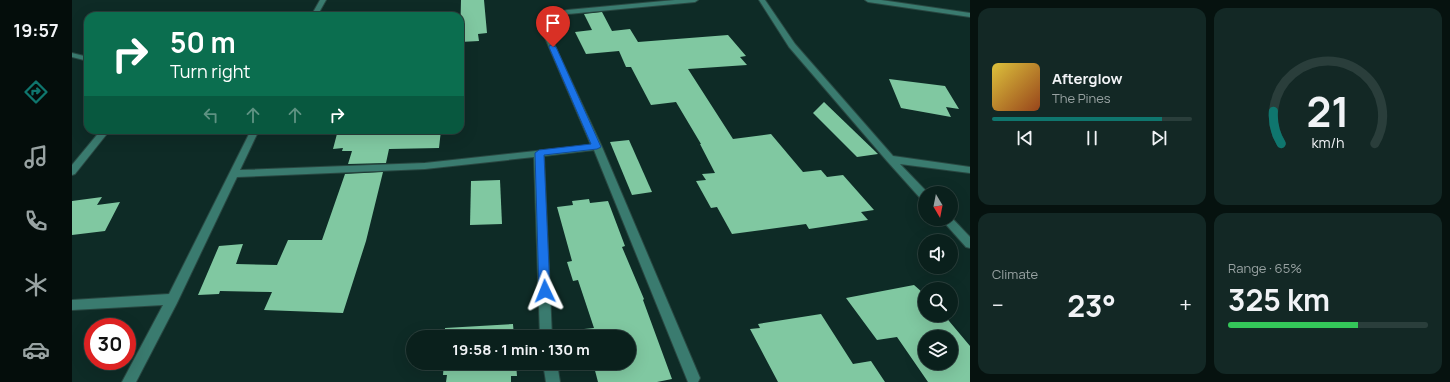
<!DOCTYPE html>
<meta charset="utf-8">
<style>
:root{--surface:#0a201c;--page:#132825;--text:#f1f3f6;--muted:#99a3a3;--line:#2a3e3b;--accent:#0f766e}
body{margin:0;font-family:Manrope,sans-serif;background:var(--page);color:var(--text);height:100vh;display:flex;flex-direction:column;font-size:15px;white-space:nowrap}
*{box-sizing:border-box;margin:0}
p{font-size:13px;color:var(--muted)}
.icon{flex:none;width:22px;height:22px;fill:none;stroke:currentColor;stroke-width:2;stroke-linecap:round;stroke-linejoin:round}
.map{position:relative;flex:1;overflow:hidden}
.sheet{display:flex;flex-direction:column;gap:8px;padding:8px;background:#06120f;width:480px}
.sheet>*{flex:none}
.guide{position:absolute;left:12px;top:12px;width:380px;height:122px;border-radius:12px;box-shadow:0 4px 16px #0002,0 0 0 1px var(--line);background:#0b6e4f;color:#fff;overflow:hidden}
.needle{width:26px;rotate:170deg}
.tools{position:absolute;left:846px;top:186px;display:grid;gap:8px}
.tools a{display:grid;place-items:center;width:40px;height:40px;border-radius:50%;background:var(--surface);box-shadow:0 4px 16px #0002,0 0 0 1px var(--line);font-size:20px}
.speed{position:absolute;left:12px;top:318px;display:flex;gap:8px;font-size:20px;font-weight:700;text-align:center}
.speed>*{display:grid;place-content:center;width:52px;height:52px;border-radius:50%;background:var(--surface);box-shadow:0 4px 16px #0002,0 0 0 1px var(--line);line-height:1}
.speed .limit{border:6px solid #d22;background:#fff;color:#111}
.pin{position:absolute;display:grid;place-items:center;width:34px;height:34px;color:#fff;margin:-41px -17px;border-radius:50% 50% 50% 0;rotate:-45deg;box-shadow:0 0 4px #0007}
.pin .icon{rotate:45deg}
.me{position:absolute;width:44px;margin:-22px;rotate:358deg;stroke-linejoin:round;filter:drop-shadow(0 0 3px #0008)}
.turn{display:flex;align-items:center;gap:14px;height:84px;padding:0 20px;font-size:18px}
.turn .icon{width:52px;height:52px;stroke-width:2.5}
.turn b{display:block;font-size:28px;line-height:34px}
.lanes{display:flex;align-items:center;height:38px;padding:0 20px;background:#0003;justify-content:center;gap:20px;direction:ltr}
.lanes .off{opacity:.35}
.big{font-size:30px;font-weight:700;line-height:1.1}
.sheet .card{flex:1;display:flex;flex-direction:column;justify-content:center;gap:6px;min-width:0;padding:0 14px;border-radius:12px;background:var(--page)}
.sheet .dial{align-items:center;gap:0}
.dial svg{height:104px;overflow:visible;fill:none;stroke:var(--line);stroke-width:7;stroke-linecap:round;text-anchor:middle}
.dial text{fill:var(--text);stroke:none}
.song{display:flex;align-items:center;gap:12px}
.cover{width:48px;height:48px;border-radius:6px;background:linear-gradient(135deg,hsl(50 70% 55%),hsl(20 70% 35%))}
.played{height:4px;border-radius:2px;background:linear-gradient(90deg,var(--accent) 85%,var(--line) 85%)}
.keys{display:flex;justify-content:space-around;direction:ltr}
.heat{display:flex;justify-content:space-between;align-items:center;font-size:22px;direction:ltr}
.charge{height:6px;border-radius:3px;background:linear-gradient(90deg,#34c759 65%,var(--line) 0)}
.sheet .tiles{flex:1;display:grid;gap:8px;grid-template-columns:repeat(2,1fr)}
.trip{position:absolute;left:334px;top:330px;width:230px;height:40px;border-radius:20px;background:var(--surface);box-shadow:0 4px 16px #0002,0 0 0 1px var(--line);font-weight:700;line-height:40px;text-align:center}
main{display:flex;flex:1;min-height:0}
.tabs{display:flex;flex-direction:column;width:72px;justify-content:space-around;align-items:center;background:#040d0b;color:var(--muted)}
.tabs .icon{width:28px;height:28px}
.tabs .active{color:var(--accent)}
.tabs b{font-size:18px;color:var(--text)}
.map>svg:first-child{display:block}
.building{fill:#80c8a1;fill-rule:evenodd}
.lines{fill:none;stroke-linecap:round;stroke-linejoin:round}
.minor-casing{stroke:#294842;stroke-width:2}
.minor{fill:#3a7b6f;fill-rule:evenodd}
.route{fill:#1a73e8;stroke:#114b97}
</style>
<main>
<nav class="tabs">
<b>19:57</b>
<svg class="icon active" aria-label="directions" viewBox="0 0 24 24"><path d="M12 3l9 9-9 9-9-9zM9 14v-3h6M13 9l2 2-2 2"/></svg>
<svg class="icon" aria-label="music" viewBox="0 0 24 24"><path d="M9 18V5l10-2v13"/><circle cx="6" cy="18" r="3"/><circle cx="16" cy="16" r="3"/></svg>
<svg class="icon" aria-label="phone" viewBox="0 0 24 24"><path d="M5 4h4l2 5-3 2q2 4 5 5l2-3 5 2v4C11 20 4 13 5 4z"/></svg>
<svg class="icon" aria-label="climate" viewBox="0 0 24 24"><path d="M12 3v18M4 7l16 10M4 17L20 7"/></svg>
<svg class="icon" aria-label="car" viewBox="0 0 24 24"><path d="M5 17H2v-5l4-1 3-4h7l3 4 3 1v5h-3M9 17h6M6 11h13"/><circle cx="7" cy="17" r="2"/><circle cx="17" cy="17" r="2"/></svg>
</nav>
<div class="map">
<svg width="898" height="382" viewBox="0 0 898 382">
<rect width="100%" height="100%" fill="#0e2b26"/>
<g class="building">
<polygon points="389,0 412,0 415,33 406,34 407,41 388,42"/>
<polygon points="530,12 540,31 558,29 566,42 656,35 674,56 668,57 675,65 616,69 661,139 699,134 731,172 749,170 755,177 771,175 802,210 789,212 796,220 737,229 734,224 660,234 645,207 639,208 624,181 634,180 630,174 643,173 628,144 629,144 604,102 579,105 559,67 554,67 547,51 514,54 503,32 520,30 512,14"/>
<polygon points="817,79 873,86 887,109 874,107 879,117 829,108"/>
<polygon points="752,102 806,154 785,157 741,113"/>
<polygon points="266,130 369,130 367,148 317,149 314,163 276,164 280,151 270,151 271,148 261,149"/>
<polygon points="557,140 580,192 560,195 555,183 538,142"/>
<polygon points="311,172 294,241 271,313 192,310 200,292 148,291 147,294 126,295 147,246 171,244 164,264 205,265 216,240 250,240 273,174"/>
<polygon points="428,180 430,224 398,225 399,181"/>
<polygon points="30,197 25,205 48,202 33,231 0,235 0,201"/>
<polygon points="517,199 518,203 536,201 553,246 550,247 572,299 571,300 600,379 585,382 526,382 521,363 557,363 557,337 514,337 512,329 522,328 506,280 501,281 495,262 500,261 485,207 501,205 500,201"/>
<path d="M 842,285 L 850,292 L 853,315 L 872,315 L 898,346 L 898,382 L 856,382 L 825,337 L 805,340 L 774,298 ZM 853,337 L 879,337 L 879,363 L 853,363 Z"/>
<polygon points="749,314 781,364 799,361 813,382 706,382 678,329 688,328 686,324"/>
<polygon points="441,324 442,337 373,337 373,328"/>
<polygon points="372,363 444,363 445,376 439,376 439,382 374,382 375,375 371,375"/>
</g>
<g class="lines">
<defs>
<g id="minor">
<polygon points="248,0 254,0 245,16 239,16"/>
<path d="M 603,0 L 626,0 L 623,2 L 496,14 C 484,19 481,20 477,33 L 530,147 L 628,378 L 626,382 L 616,382 L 522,150 L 472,156 L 480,337 L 468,337 L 462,157 L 353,169 L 165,177 L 105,303 L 64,382 L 50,382 L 91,305 L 0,310 L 0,300 L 97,294 L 179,130 L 187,130 L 168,170 L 353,163 L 519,145 L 471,33 C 475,18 480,14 495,10 Z"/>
<polygon points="687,0 693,0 723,44 821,156 898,167 898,173 828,164 856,193 853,193 853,200 849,199 815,161 717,47"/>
<polygon points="793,0 809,0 898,13 898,17 796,2"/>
<polygon points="0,53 16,57 16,61 0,57"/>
<polygon points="29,130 38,130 3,174 0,175 0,165"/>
<polygon points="879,217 898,237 898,248 894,247 869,219 879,219"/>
<polygon points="471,363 485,363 488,382 474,382"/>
</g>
</defs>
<use href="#minor" class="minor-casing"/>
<use href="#minor" class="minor"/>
</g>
<polygon class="route" points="478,45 484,47 529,147 525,149 472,155 478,291 477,294 473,296 469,294 467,291 463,153 467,150 519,144 477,47"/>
</svg>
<div class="tools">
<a><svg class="needle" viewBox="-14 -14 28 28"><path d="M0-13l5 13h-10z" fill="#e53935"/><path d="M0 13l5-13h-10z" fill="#99a3a3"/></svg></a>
<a><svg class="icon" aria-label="sound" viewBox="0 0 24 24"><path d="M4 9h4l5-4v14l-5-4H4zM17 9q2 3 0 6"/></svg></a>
<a><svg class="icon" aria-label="search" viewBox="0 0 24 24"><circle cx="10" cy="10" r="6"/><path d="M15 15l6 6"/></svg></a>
<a><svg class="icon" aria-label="layers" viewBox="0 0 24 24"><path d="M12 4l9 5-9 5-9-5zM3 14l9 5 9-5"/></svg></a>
</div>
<div class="speed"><div class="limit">30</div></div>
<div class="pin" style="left:481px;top:47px;background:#d93025"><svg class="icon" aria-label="arrive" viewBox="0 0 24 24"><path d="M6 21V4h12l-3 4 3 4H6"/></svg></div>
<svg class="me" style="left:473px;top:291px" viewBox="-20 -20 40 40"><path d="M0-17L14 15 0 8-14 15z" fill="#1a73e8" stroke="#fff" stroke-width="4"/></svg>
<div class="trip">19:58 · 1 min · 130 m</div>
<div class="guide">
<div class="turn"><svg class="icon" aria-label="right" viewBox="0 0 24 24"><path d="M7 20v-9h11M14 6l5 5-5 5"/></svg><div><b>50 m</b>Turn right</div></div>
<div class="lanes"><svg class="icon off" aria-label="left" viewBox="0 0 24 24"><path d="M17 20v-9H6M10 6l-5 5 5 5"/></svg><svg class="icon off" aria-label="ahead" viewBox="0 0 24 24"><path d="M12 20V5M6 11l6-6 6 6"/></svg><svg class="icon off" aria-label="ahead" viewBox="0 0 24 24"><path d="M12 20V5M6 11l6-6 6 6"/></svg><svg class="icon" aria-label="right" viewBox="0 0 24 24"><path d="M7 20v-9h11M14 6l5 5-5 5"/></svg></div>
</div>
</div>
<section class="sheet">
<div class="tiles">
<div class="card">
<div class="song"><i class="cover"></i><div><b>Afterglow</b><p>The Pines</p></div></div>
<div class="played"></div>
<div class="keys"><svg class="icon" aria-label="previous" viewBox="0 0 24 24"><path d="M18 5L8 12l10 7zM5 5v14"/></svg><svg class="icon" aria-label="pause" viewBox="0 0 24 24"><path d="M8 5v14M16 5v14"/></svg><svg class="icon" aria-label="next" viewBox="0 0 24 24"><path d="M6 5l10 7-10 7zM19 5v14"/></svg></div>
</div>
<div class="card dial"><svg viewBox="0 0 100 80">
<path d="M14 69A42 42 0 1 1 86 69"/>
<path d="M14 69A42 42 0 0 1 8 44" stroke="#0f766e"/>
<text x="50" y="56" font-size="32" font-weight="700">21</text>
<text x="50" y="72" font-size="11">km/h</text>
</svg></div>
<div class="card"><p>Climate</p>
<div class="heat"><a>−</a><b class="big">23°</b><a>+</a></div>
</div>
<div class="card"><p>Range · 65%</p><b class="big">325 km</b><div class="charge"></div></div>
</div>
</section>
</main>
